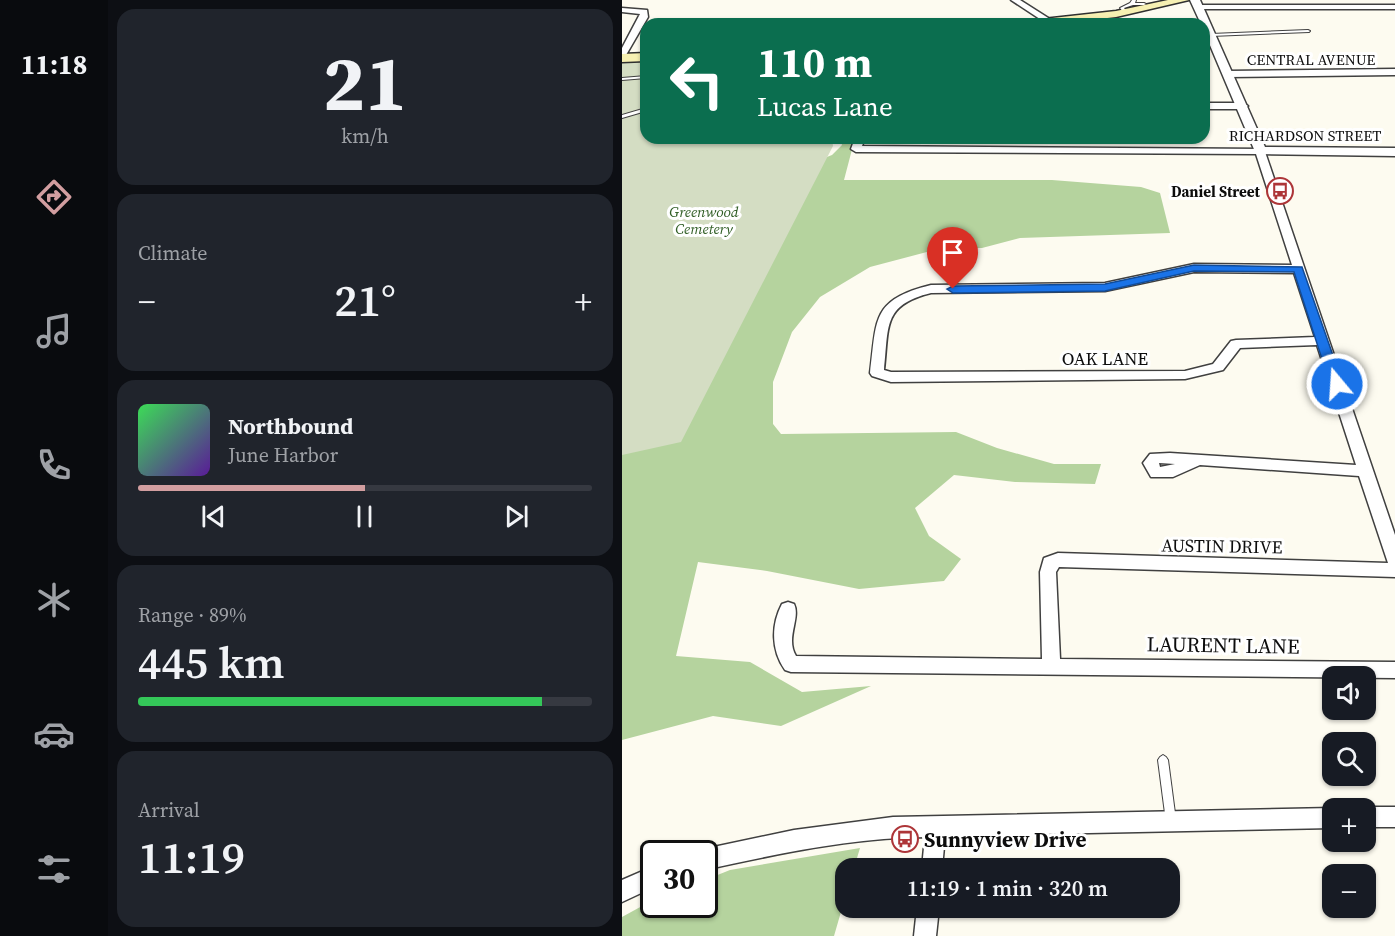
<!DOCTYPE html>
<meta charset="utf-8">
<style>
:root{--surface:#171b24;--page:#20242c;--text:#f1f3f6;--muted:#9ea1a6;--line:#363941;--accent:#d29ea0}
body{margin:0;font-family:"Source Serif 4",serif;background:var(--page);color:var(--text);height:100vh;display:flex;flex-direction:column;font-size:22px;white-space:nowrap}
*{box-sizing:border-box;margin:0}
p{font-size:20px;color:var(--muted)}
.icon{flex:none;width:33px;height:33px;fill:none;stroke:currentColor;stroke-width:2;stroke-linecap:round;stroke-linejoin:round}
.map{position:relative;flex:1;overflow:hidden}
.details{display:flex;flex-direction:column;gap:9px;padding:9px;background:#0d0f14;width:514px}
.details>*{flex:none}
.hud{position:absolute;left:18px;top:18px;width:570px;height:126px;border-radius:18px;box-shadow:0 2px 4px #0004;background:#0b6e4f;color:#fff;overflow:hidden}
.controls{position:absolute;left:700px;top:666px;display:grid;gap:12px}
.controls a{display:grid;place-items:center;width:54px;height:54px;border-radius:12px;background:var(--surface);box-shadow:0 2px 4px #0004;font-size:30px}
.speed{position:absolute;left:18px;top:840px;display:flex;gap:12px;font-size:30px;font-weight:700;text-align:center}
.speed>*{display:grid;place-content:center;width:78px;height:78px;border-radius:50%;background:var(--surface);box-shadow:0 2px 4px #0004;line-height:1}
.speed .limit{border:3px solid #111;border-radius:9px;background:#fff;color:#111}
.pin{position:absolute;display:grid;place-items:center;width:51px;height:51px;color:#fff;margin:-62px -26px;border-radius:50% 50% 50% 0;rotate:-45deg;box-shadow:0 0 6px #0007}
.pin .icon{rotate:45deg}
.me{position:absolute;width:66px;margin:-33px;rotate:342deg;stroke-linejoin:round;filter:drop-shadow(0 0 4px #0008)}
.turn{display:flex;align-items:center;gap:21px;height:126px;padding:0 18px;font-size:27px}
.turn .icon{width:78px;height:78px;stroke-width:2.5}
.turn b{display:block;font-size:42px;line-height:51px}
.big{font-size:45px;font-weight:600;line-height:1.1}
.details .widget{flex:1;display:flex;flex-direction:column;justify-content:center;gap:9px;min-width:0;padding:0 21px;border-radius:18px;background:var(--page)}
.details .dial{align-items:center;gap:0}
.dial b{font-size:78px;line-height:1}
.song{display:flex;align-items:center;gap:18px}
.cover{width:72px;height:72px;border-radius:9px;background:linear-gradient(135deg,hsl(130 70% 55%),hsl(270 70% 35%))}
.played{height:6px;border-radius:3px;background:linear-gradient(90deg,var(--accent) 50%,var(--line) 50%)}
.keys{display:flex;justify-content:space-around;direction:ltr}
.heat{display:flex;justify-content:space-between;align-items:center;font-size:33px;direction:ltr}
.charge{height:9px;border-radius:4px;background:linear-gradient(90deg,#34c759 89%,var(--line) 0)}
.trip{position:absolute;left:213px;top:858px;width:345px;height:60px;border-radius:18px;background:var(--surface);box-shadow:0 2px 4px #0004;font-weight:600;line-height:60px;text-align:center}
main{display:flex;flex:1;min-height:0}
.tabs{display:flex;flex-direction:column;width:108px;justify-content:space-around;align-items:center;background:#090b0e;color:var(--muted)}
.tabs .icon{width:42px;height:42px}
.tabs .current{color:var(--accent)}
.tabs b{font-size:27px;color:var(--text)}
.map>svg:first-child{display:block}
.forest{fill:#b5d39e}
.cemetery{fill:#d4ddc3}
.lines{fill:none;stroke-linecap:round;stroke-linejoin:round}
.service-casing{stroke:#404040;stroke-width:2}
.minor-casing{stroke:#404040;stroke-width:3}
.tertiary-casing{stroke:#404040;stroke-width:3}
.secondary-casing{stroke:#2f2f2f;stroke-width:3}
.service{fill:#fff;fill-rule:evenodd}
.minor{fill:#fff;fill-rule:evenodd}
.tertiary{fill:#fff;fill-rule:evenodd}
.secondary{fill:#f6f0b2;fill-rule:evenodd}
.route{fill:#1a73e8;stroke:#114b97;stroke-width:1.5}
.labels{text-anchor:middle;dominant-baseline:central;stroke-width:6;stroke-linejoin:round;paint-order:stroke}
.far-street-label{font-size:15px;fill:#0d0d0d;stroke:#fff}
.far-poi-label{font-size:15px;font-weight:bold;fill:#0d0d0d;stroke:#fff;text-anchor:end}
.far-park-label{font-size:15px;font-style:italic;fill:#305e25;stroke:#fff}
.street-label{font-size:18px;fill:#0d0d0d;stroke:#fff}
.near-street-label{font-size:21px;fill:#0d0d0d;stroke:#fff}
.near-poi-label{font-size:21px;font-weight:bold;fill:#0d0d0d;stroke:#fff;text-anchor:start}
</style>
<main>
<nav class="tabs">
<b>11:18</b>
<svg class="icon current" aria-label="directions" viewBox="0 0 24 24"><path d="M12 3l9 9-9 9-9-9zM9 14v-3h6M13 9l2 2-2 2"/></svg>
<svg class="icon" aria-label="music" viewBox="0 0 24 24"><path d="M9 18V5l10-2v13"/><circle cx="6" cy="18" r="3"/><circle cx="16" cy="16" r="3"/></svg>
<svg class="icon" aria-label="phone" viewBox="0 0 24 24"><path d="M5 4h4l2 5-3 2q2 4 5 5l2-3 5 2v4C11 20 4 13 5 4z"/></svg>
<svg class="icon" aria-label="climate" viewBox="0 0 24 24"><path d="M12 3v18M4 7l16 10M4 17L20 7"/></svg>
<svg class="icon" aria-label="car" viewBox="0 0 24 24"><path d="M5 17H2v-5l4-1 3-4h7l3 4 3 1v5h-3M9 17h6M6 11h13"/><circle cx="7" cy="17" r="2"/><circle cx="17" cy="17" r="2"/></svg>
<svg class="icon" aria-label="filters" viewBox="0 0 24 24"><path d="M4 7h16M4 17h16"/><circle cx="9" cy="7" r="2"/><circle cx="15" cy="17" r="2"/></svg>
</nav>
<section class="details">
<div class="widget dial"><b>21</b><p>km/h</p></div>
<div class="widget"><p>Climate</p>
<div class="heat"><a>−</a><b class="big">21°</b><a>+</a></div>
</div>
<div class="widget">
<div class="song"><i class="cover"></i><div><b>Northbound</b><p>June Harbor</p></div></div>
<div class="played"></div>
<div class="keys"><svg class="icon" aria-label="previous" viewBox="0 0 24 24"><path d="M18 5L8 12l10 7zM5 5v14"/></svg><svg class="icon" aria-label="pause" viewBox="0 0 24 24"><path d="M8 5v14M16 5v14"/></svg><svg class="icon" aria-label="next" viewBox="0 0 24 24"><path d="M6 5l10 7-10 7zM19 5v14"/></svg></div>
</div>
<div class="widget"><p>Range · 89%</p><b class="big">445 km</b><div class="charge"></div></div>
<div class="widget"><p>Arrival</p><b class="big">11:19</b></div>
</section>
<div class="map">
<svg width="773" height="936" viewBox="0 0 773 936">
<rect width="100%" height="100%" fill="#fdfbf0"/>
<g class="forest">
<polygon points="0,135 43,165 116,138 192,162 210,155 220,145 218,138 233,138 222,180 430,180 519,187 538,193 548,233 398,238 360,248 320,248 248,267 198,297 170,332 151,382 151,424 159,434 334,432 375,448 432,464 479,464 473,484 393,482 332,475 293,508 307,536 339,559 322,581 237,589 145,571 76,562 54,656 128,662 180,692 249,686 159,726 91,716 0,740"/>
<polygon points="238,848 232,868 224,868 223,898 212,936 0,936 0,917 31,900 32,904 82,904 83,880 108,870"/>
</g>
<polygon class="cemetery" points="24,60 24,138 210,138 211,146 59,442 0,455 0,62"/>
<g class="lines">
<defs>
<g id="service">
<polygon points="510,0 514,0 513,3 522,3 524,4 522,5 511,5 502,8 505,12 502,13 498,8 508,3"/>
<polygon points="686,30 688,31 687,32 589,36 587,35 589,34"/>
<polygon points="24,76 24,78 0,80 0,78"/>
<polygon points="24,108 24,111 0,118 0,115"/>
<polygon points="541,755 544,757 546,760 554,821 553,825 549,826 545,825 544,821 536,760 538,757"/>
</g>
<g id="minor">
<polygon points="389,0 398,0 431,21 424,23"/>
<polygon points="577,5 773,5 773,9 574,9 574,5"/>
<polygon points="0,8 25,10 26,17 4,55 0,58 0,48 18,14 0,12"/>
<polygon points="773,69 773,75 606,77 602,74 606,71"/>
<polygon points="582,103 621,103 626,106 621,109 582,109"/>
<path d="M 233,138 L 243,138 L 240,146 L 642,149 L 773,535 L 773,577 L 437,567 L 434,572 L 438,659 L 773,662 L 773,678 L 169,672 L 163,670 C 149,650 149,625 160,604 L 166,602 L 172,604 C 179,618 163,638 174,656 L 420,659 L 418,572 L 422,558 L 436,553 L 766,563 L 737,476 L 578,465 L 551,477 L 529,477 L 521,463 L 528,454 L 548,453 L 734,465 L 695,345 L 618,348 L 601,370 L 563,379 L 269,382 L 250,376 L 248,373 C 255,319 249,300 309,285 L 483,283 L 572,264 L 670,265 L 634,154 L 234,152 L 229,149 ZM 572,272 L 672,273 L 693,337 L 614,340 L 609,341 L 591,364 L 563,371 L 269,372 L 262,370 C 267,327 260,305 309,293 L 483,291 ZM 537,463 L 553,464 L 538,467 Z"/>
<polygon points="744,807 773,807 773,827 744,827 744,808 740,808"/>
<path d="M 711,808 L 711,828 L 323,836 L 320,868 L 300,868 L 303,837 C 228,838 155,854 82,870 L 82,854 L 74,854 L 82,849 L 172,830 L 271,817 Z"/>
<polygon points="32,866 32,887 0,902 0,880"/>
<polygon points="295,908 317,908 314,936 292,936"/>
</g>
<polygon id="tertiary" points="568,0 578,0 643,147 773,148 773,156 634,154 582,31 582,24 579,24"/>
<g id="secondary">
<polygon points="546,0 567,0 494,17 434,24 397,24 403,21 494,11"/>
<polygon points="24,53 24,61 0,62 0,54"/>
</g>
</defs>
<use href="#service" class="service-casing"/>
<use href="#minor" class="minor-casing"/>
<use href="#tertiary" class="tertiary-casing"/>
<use href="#secondary" class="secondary-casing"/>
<use href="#service" class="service"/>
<use href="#minor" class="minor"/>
<use href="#tertiary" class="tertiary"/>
<use href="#secondary" class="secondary"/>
</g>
<polygon class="route" points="572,265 680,267 721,384 719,387 710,387 708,384 672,272 572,271 483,291 331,293 325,289 331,286 483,284"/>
<defs>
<symbol id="bus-ring" viewBox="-11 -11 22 22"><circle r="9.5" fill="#fff" stroke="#ad3538" stroke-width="1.5"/><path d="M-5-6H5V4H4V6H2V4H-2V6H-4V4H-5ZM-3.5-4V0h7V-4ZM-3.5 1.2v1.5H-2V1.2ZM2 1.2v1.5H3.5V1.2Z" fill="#ad3538"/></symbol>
</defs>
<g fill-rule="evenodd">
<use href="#bus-ring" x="643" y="176" width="30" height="30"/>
<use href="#bus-ring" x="268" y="824" width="30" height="30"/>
</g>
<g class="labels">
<g class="far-street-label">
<text x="689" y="59">CENTRAL AVENUE</text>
<text x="683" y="135">RICHARDSON STREET</text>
</g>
<g class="far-poi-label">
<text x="638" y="191">Daniel Street</text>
</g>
<g class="far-park-label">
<text x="82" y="211">Greenwood<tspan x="82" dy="17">Cemetery</tspan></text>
</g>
<g class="street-label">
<text x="483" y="358">OAK LANE</text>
<text transform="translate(600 546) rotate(1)">AUSTIN DRIVE</text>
</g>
<g class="near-street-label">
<text transform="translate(601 645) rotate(1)">LAURENT LANE</text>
</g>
<g class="near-poi-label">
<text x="302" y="839">Sunnyview Drive</text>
</g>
</g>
</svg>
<div class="controls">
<a><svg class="icon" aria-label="sound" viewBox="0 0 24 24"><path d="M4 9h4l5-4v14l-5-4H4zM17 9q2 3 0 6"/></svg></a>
<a><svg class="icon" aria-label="search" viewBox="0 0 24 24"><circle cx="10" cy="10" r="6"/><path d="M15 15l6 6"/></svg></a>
<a>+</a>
<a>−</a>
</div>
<div class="speed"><div class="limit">30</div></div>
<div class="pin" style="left:331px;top:289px;background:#d93025"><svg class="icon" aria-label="arrive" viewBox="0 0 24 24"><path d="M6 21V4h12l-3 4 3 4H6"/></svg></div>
<svg class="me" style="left:715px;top:384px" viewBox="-20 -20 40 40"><circle r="17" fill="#1a73e8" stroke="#fff" stroke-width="3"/><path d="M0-11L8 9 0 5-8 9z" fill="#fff"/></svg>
<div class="trip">11:19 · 1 min · 320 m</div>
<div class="hud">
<div class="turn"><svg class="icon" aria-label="left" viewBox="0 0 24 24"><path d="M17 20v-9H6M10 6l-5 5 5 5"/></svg><div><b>110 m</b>Lucas Lane</div></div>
</div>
</div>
</main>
